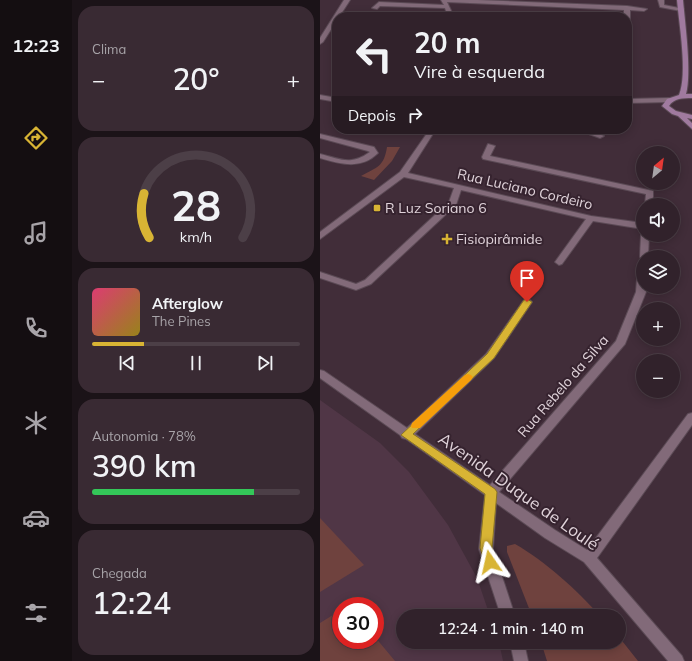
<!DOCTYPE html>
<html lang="pt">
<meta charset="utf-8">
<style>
:root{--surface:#31222b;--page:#392a33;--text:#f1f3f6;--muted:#a8a4a9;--line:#4c3f47;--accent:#d8b434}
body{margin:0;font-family:Mulish,sans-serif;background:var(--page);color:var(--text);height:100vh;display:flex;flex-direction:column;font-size:15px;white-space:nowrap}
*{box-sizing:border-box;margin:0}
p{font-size:13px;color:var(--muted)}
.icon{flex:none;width:22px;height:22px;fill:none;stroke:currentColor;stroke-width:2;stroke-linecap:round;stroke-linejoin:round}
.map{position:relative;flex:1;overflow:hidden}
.side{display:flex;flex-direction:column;gap:6px;padding:6px;background:#1b1318;width:248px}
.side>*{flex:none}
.hud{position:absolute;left:12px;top:12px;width:300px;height:122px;border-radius:16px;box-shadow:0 2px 10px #0003,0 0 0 1px var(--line);background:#31222b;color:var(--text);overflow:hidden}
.needle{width:26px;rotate:29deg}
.buttons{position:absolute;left:316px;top:146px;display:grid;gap:8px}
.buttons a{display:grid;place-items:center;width:44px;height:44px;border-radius:50%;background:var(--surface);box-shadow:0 2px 10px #0003,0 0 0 1px var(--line);font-size:20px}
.speed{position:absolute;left:12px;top:597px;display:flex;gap:8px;font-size:20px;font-weight:700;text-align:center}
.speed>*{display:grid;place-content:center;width:52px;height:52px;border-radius:50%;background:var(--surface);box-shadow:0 2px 10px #0003,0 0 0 1px var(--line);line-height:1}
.speed .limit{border:6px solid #d22;background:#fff;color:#111}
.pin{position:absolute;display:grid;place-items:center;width:34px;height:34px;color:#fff;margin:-41px -17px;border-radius:50% 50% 50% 0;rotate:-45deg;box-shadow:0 0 4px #0007}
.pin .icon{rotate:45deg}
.me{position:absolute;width:44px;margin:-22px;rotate:349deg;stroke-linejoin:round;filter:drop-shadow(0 0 3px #0008)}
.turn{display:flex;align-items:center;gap:14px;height:84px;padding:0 16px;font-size:18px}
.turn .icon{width:52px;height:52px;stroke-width:2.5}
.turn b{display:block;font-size:28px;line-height:34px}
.then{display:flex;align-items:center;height:38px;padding:0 16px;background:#0003;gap:8px;font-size:15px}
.big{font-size:30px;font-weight:600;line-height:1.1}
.side .tile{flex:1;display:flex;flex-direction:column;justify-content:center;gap:6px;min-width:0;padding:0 14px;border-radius:16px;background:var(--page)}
.side .dial{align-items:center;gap:0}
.dial svg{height:104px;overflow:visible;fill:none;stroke:var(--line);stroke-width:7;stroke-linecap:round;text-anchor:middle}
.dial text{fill:var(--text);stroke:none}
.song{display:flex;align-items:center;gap:12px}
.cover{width:48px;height:48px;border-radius:6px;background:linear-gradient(135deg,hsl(340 70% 55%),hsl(50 70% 35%))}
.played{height:4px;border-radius:2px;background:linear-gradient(90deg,var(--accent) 25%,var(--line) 25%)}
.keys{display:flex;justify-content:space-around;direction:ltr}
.heat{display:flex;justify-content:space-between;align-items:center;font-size:22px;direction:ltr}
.charge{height:6px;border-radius:3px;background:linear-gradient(90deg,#34c759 78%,var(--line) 0)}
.trip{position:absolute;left:76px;top:609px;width:230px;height:40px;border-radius:20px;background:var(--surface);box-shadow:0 2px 10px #0003,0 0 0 1px var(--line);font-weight:600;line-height:40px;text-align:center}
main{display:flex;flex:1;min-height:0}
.tabs{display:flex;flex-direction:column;width:72px;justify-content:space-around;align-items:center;background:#140e11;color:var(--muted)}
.tabs .icon{width:28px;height:28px}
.tabs .selected{color:var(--accent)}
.tabs b{font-size:18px;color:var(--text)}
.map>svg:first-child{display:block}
.built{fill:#503646;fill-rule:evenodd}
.green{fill:#6f423e}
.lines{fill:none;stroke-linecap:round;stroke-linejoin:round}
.street-casing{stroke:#5b4a55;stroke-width:2}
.secondary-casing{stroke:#5b4a55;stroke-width:2}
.street{fill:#826a79;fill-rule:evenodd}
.secondary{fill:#a07a9f;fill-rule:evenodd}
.route{fill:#d8b434;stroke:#8c7522}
.slow{fill:#f59e0b}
.poi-dot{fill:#d8b434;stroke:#36232f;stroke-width:1.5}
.labels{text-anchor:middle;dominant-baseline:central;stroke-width:4;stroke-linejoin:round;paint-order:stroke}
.street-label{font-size:14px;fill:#e0d3da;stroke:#36232f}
.poi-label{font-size:14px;fill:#e0d3da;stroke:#36232f;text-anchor:start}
.near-street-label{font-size:17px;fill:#e0d3da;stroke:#36232f}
</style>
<main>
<nav class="tabs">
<b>12:23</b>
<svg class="icon selected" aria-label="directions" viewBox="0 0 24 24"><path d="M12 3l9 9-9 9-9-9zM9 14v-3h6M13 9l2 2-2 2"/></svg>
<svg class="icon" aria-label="music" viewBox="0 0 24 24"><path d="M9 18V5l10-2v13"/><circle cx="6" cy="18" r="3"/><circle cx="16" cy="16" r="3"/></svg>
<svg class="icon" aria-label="phone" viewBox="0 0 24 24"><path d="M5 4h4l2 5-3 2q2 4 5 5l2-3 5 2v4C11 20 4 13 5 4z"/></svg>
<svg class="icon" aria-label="climate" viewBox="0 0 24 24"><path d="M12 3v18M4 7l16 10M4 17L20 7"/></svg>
<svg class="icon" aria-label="car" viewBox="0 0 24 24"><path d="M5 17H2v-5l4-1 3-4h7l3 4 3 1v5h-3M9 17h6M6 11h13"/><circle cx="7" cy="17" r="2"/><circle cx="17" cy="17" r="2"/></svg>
<svg class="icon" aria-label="filters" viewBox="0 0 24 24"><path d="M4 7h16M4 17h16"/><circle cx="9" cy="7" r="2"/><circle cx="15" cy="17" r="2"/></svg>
</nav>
<section class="side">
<div class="tile"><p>Clima</p>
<div class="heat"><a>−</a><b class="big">20°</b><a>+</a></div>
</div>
<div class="tile dial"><svg viewBox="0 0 100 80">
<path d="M14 69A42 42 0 1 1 86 69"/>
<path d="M14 69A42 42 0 0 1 10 35" stroke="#d8b434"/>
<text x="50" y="56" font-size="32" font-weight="700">28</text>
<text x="50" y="72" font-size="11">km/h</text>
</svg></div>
<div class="tile">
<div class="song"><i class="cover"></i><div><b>Afterglow</b><p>The Pines</p></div></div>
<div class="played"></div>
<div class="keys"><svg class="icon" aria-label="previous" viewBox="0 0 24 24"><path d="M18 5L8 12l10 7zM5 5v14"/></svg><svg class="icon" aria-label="pause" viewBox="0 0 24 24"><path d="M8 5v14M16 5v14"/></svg><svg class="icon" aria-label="next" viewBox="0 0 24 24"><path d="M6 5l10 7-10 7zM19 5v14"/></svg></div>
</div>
<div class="tile"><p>Autonomia · 78%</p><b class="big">390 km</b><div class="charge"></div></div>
<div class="tile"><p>Chegada</p><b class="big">12:24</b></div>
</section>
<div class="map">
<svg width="372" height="661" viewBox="0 0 372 661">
<rect width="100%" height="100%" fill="#412d39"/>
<path class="built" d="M 0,400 L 60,443 L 89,472 L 128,525 L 157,578 L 170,616 L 83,616 L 83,642 L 179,642 L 183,661 L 0,661 ZM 21,606 L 55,606 L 55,640 L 21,640 Z"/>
<g class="green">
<path d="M 67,147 L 80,147 L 72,161 L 54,180 L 41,176 C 57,167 64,167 67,147 Z"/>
<polygon points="0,518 44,565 0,592"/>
<path d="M 195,544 C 225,561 257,590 280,616 L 212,616 L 187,552 L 187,546 Z"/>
<polygon points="21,610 21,640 55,640 55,637 75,661 0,661 0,623"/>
<polygon points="299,637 318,661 227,661 221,642 299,642"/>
</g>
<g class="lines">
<defs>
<g id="street">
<polygon points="24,0 30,0 19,17 17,17 17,20 3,42 0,44 0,38"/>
<polygon points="121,0 158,0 307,6 327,9 324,11 310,10 310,21 307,23 307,17 304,17 304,10 127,2 134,17 128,17 125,8 60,6 57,9 52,8 59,2 124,5"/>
<polygon points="338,0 344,0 344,5 364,9 361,11 340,7"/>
<polygon points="221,14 221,16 219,17 183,17 186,15"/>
<polygon points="0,95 17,98 17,102 0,99"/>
<polygon points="307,99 349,98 352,100 349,102 307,103"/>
<polygon points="110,129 116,129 88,173 271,216 323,223 323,229 273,221 242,264 239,265 235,262 266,219 141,190 136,205 51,284 36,290 0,278 0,272 36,284 45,280 129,202 134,188 84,177 0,239 0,232 80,172"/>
<polygon points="255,129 265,129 284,136 280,138"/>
<path d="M 0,134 L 54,147 L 58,153 C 41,170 20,164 0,158 L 0,154 C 21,159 30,166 50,152 L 48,151 L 0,138 Z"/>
<polygon points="168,144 175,146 170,156 333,191 333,205 325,205 326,194 163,159 162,157"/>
<polygon points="323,233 323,235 329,235 328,257 323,257 323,259 320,257 321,235"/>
<polygon points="323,263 323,287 326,287 326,292 305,344 179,492 235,530 267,550 368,414 372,413 372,425 277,558 362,656 364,661 348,661 264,562 225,538 176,503 173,549 195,616 181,616 159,549 165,495 86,439 82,438 80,435 0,378 0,370 4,371 87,428 166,354 204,300 210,300 212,302 174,358 95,434 170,485 296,341 316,292 318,266"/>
<polygon points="190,642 204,642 208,661 194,661"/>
</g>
<path id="secondary" d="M 357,0 L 363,0 C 365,23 372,74 366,94 L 372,94 L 372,98 C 363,98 354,98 349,106 L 356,111 L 372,115 L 372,119 L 367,118 L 372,123 L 372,129 L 358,116 L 352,114 L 342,106 L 347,99 L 359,95 C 368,74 359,24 357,0 Z"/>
</defs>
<use href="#street" class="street-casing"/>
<use href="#secondary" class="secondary-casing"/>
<use href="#street" class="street"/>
<use href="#secondary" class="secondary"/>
</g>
<polygon class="route" points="207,299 212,302 174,358 93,434 175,489 177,492 172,548 176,562 175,566 170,567 166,566 160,548 165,494 81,435 167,354 204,300"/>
<polygon class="slow" points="148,374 151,375 153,377 151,380 100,428 92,428 91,426 92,423 145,375"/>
<g class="poi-dot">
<rect x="53" y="204" width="8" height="8" rx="2"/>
<path d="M125 233h4v4h4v4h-4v4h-4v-4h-4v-4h4z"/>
</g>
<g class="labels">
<g class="street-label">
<text transform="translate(205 189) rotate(13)">Rua Luciano Cordeiro</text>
<text transform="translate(243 386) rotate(-49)">Rua Rebelo da Silva</text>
</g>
<g class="poi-label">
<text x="65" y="208">R Luz Soriano 6</text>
<text x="136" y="239">Fisiopirâmide</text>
</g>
<g class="near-street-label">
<text transform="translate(199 491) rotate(35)">Avenida Duque de Loulé</text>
</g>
</g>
</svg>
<div class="buttons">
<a><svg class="needle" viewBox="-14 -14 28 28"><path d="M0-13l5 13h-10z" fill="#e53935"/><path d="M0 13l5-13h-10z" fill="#a8a4a9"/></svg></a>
<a><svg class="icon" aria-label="sound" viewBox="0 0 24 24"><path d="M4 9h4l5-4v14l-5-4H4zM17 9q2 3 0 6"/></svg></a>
<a><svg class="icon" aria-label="layers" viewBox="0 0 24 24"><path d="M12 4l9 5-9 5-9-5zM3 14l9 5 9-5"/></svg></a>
<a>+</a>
<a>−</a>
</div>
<div class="speed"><div class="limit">30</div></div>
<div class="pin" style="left:207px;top:302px;background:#d93025"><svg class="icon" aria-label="arrive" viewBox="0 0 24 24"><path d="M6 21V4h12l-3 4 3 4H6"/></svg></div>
<svg class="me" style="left:170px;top:562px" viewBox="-20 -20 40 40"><path d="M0-17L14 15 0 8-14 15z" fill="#d8b434" stroke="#fff" stroke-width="4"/></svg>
<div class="trip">12:24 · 1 min · 140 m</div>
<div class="hud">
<div class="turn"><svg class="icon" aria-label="left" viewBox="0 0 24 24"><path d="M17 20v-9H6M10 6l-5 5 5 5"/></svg><div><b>20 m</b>Vire à esquerda</div></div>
<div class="then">Depois<svg class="icon" aria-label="right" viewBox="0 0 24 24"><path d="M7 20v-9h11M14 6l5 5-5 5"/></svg></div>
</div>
</div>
</main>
